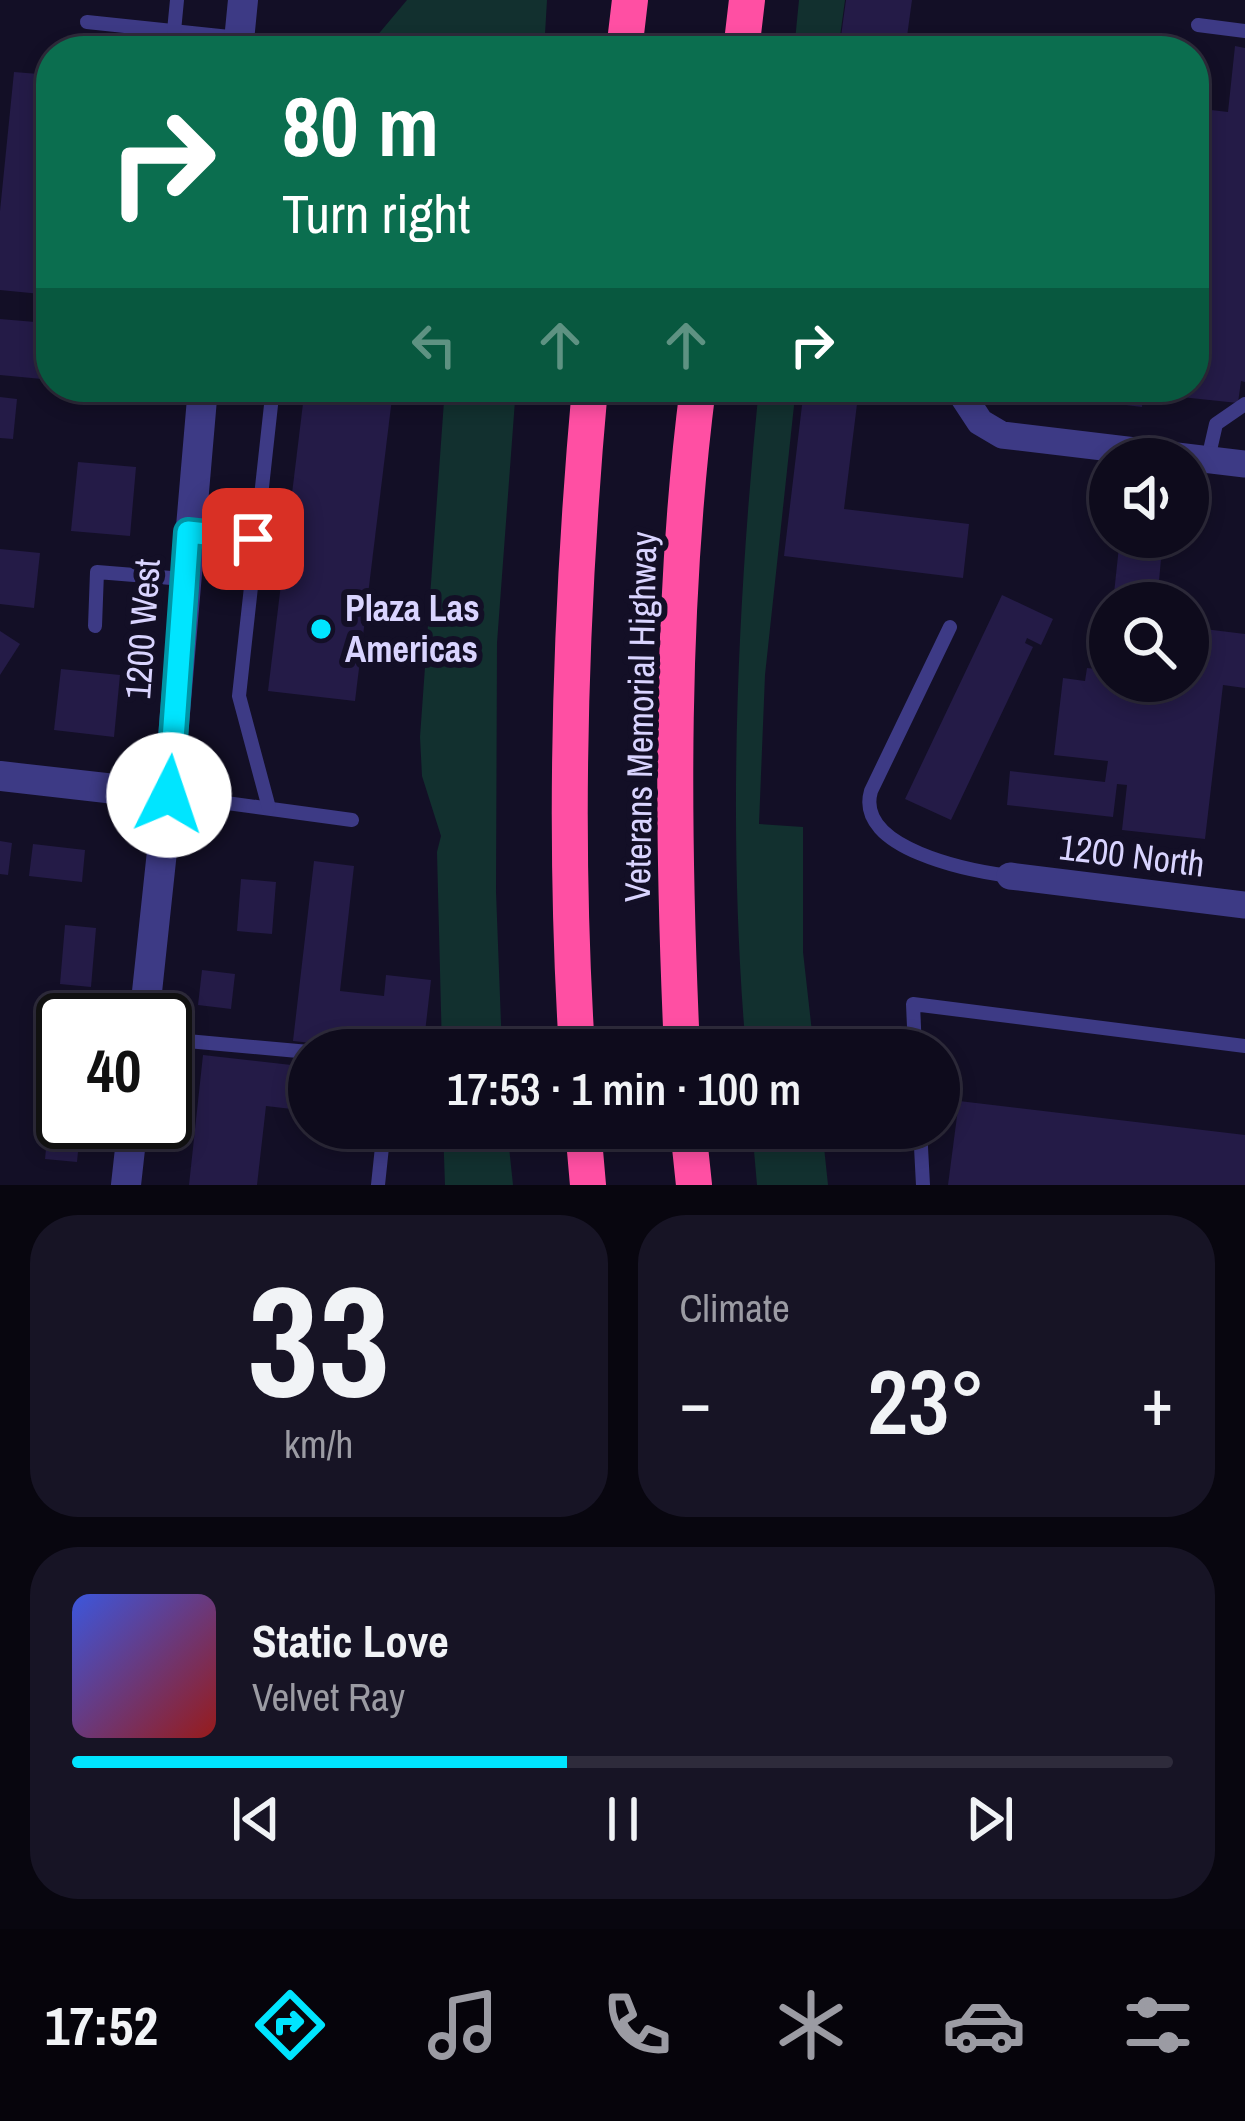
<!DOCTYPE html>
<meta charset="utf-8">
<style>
:root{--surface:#0e0b1c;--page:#171425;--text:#f1f3f6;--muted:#9b9ba3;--line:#2e2b3b;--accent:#00e5ff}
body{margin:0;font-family:"Archivo Narrow",sans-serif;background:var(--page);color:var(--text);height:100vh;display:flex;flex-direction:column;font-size:45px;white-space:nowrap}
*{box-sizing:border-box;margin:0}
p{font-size:39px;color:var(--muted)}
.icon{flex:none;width:66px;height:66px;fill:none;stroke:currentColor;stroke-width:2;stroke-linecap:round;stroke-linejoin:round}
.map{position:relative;height:1185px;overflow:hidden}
.panel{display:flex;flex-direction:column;gap:30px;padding:30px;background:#08060f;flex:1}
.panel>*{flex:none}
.hud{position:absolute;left:36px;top:36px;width:1173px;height:366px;border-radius:48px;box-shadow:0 6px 18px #0003,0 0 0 3px var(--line);background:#0b6e4f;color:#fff;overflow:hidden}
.tools{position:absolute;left:1089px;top:438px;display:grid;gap:24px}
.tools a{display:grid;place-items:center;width:120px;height:120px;border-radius:50%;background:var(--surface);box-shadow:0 6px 18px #0003,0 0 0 3px var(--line);font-size:60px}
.speed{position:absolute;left:36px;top:993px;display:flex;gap:24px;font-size:60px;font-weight:700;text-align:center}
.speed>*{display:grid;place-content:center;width:156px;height:156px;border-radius:50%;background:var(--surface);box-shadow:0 6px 18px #0003,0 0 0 3px var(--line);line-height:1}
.speed .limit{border:6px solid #111;border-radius:18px;background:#fff;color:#111}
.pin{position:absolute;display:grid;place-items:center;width:102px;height:102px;color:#fff;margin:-51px;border-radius:24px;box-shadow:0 6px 18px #0006}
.me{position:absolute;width:132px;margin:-66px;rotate:4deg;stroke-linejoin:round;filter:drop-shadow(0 0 9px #0008)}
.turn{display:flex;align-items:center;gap:42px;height:252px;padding:0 48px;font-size:54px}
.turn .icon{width:156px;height:156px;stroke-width:2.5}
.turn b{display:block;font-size:84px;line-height:102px}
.lanes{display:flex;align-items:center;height:114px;padding:0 48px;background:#0003;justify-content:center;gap:60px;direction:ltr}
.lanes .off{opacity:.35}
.big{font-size:90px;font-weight:600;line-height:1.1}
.panel .tile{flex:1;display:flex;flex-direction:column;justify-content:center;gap:18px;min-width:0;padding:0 42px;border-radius:48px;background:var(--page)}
.panel .dial{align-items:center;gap:0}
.dial b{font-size:156px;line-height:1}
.song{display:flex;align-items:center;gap:36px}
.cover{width:144px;height:144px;border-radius:18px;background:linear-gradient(135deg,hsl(230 70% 55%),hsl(0 70% 35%))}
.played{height:12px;border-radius:6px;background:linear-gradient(90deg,var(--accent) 45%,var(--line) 45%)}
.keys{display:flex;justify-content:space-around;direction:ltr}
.heat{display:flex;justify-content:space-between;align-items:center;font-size:66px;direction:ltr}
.panel .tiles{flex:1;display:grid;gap:30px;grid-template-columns:1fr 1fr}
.tile:last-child{grid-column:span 2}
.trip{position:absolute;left:288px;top:1029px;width:672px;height:120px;border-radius:60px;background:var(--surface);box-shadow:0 6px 18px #0003,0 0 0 3px var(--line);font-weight:600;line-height:120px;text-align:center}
.menu{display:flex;height:192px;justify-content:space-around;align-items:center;background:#06040b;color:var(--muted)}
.menu .icon{width:84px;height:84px}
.menu .on{color:var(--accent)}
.menu b{font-size:54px;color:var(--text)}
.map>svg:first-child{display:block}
.green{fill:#12302f}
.building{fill:#241b47}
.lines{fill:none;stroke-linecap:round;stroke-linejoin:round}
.service{stroke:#3d3a85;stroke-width:14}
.minor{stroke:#3d3a85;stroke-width:27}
.tertiary{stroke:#3d3a85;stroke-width:30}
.motorway{stroke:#ff4fa3;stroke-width:36}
.route-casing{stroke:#0095a6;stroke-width:30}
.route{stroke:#00e5ff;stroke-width:21}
.poi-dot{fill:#00e5ff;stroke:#130f26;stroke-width:4.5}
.labels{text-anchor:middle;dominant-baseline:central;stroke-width:12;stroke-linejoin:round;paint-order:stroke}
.poi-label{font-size:36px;font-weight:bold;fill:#d9d4ff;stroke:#130f26;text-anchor:start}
.street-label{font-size:36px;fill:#d9d4ff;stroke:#130f26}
</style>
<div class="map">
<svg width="1245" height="1185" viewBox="0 0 1245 1185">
<rect width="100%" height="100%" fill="#130f26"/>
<g class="green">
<polygon points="407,0 547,0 544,51 263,51 272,42 329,44 376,37"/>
<polygon points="799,0 845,0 838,51 794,51"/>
<polygon points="445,387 516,387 497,643 496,892 502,1050 442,1050 437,852 441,836 422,776 420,737"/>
<path d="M 759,387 L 796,387 L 765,675 L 759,824 L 803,827 L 803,952 L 814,1050 L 746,1050 C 727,829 737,607 759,387 Z"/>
<polygon points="443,1128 507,1128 513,1185 445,1185"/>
<polygon points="752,1128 822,1128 828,1185 757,1185"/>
</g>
<g class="building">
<polygon points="846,0 912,0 905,51 839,51"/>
<polygon points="1235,46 1245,48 1245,382 1241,381 1238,403 1143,393 1142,407 1118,404 1120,387 1194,387 1194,108 1228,112"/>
<polygon points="14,72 51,75 51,295 0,290 0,211"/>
<polygon points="0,319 47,323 42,379 0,375"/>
<polygon points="305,387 393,390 355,701 268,691"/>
<polygon points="0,397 17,399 13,439 0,438"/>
<polygon points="803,397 857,404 844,509 969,524 963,578 784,556"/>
<polygon points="78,462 136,467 130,536 71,531"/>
<polygon points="1120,537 1163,537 1157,603 1113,603"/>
<polygon points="0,549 40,553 34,608 0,604"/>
<polygon points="1002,595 1053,619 1041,645 1027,638 1025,643 1033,647 951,820 905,799"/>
<polygon points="1188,627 1245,634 1245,688 1223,685 1205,839 1122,830 1127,785 1117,784 1113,817 1007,805 1010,771 1105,782 1108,761 1054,755 1063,678 1085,681 1087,668 1106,670 1107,661 1110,681 1188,681"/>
<polygon points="0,631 20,644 0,675"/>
<polygon points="61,669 120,675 114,737 54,730"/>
<polygon points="0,841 12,843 8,875 0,874"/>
<polygon points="33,844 85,850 82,882 29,876"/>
<polygon points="314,861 354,866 340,991 384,996 386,975 431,980 423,1050 377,1050 293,1041"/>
<polygon points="241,879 276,882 272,934 237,931"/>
<polygon points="65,925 96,928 91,987 60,984"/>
<polygon points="202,970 235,974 231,1009 198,1005"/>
<polygon points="56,1013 92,1017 92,1020 63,1020 63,1064 50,1062"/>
<polygon points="203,1055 309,1067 309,1111 266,1106 257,1185 189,1185"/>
<polygon points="959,1101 1245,1135 1245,1185 948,1185"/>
<polygon points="50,1109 63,1110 63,1122 81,1122 77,1162 45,1159"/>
</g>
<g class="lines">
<g class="service">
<polyline points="87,22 239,38"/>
<polyline points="1198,25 1245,31"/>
<polyline points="174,31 177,0"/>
<polyline points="1208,459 1216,424 1245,404"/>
<polyline points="193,532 253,539"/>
<polyline points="95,626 97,572 184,579"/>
<path d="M 950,627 L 871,791 C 854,849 971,871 1010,876"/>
<polyline points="168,795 352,820"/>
<polyline points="269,808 239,696 273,387"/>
<polyline points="165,1039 309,1052"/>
<polyline points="915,1050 913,1004 1245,1046"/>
<polyline points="920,1128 923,1185"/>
<polyline points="378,1185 384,1128"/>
</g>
<g class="minor">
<polyline points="957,387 980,422 1002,435 1245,464"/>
<polyline points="1010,876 1245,905"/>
</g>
<g class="tertiary">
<polyline points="238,51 243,0"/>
<polyline points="0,776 168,795"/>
<polyline points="144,1020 168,795 203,387"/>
<polyline points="126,1185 133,1122"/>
</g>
<g class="motorway">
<polyline points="624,51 630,0"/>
<polyline points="741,51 747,0"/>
<path d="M 577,1050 C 563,829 570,608 590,387"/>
<path d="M 682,1050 C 672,830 670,605 698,387"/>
<polyline points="583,1128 588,1185"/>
<polyline points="688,1128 694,1185"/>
</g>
</g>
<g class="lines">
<defs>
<polyline id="route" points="169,795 188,532 253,539"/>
</defs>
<use href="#route" class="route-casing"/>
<use href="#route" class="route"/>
</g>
<circle class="poi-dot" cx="321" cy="629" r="12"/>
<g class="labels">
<g class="poi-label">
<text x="345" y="608">Plaza Las<tspan x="345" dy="41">Americas</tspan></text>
</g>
<g class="street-label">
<text transform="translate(142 629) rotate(-86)">1200 West</text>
<text transform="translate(640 717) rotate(-89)">Veterans Memorial Highway</text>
<text transform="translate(1132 855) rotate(7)">1200 North</text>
</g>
</g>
</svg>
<div class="tools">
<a><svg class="icon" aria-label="sound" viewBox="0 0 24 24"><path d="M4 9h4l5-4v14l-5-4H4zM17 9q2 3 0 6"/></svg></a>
<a><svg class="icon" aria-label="search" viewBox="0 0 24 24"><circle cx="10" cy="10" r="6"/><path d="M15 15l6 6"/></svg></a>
</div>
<div class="speed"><div class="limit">40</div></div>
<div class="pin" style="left:253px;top:539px;background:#d93025"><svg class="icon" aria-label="arrive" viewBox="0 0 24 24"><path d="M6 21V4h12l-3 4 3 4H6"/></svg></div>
<svg class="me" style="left:169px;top:795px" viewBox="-20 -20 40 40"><circle r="19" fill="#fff"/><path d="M0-13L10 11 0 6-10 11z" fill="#00e5ff"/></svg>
<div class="trip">17:53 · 1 min · 100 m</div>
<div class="hud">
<div class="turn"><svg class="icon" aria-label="right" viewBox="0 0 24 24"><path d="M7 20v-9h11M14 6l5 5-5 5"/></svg><div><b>80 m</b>Turn right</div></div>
<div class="lanes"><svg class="icon off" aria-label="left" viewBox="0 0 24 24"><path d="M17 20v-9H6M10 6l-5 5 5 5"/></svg><svg class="icon off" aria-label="ahead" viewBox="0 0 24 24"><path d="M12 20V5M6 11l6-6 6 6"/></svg><svg class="icon off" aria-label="ahead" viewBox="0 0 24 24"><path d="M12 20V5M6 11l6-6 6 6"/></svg><svg class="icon" aria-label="right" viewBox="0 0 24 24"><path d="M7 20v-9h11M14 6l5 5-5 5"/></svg></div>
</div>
</div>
<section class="panel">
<div class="tiles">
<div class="tile dial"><b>33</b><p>km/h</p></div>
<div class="tile"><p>Climate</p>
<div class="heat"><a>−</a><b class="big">23°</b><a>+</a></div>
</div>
<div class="tile">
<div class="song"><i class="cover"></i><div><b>Static Love</b><p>Velvet Ray</p></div></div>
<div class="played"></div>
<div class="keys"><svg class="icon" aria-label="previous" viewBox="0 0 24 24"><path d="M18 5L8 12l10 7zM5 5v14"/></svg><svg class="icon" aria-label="pause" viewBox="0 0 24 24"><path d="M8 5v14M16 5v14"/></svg><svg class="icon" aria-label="next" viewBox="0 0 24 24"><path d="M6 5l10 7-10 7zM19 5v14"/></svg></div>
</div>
</div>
</section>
<nav class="menu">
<b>17:52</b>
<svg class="icon on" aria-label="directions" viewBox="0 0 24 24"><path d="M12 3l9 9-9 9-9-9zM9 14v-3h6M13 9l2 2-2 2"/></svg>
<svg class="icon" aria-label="music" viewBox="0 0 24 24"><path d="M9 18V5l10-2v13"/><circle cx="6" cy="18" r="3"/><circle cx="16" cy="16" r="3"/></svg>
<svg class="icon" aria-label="phone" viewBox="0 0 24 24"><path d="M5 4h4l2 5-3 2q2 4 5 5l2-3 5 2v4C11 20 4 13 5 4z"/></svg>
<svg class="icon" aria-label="climate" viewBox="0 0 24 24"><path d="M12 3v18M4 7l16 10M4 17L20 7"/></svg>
<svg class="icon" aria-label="car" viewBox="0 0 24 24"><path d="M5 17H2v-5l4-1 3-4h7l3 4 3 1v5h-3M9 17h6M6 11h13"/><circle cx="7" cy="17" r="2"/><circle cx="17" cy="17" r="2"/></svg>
<svg class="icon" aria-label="filters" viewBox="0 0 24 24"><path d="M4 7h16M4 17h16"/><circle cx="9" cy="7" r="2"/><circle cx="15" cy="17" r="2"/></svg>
</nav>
